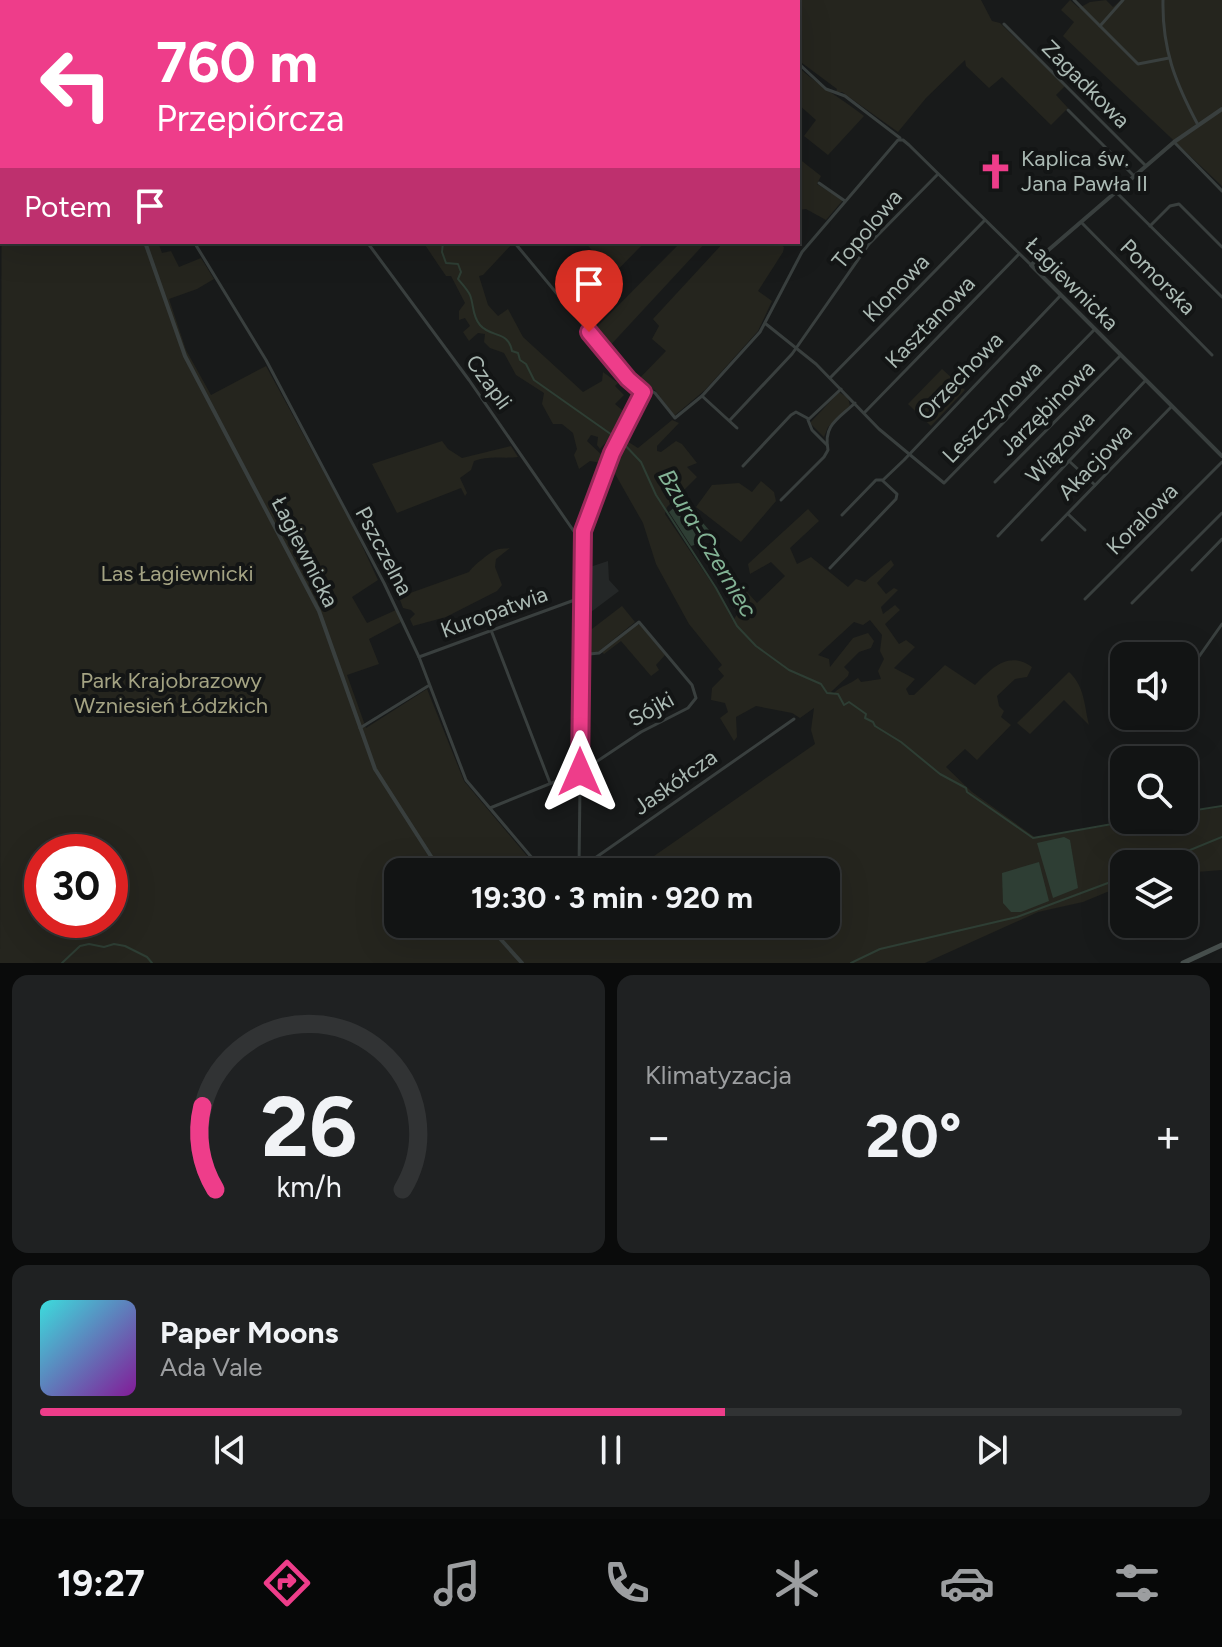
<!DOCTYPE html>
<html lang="pl">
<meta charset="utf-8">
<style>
:root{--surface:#121414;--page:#1f2122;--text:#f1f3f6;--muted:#9c9ea0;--line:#313334;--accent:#ee3d8a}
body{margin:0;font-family:Figtree,sans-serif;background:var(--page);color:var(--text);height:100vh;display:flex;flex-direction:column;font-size:30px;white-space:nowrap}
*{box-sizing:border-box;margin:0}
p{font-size:26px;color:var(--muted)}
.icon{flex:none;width:44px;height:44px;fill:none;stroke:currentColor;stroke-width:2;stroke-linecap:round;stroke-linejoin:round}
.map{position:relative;height:963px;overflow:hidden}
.panel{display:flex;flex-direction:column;gap:12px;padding:12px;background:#0a0b0b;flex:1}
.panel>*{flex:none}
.guide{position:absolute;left:0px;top:0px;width:800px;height:244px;box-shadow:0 8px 32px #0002,0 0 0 2px var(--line);background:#ee3d8a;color:#fff;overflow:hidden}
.fabs{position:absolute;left:1110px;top:642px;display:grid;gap:16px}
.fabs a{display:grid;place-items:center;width:88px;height:88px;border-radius:16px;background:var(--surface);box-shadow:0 8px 32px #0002,0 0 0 2px var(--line);font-size:40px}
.speed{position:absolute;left:24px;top:834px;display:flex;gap:16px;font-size:40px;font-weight:700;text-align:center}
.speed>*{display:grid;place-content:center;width:104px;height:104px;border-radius:50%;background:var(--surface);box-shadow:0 8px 32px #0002,0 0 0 2px var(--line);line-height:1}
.speed .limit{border:12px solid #d22;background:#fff;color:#111}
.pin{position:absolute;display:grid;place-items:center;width:68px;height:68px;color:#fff;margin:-82px -34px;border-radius:50% 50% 50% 0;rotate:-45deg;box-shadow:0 0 8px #0007}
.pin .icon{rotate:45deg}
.me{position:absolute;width:88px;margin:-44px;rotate:0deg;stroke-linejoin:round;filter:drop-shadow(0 0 6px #0008)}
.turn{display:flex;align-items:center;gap:28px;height:168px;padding:0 24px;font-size:36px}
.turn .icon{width:104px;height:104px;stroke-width:2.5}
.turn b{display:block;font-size:56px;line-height:68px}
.then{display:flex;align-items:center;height:76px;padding:0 24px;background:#0003;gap:16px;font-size:30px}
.big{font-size:60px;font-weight:700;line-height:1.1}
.panel .widget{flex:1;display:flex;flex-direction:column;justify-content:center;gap:12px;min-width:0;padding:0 28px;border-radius:16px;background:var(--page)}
.panel .dial{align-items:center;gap:0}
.dial svg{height:208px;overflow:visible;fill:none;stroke:var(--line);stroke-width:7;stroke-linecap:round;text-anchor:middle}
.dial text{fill:var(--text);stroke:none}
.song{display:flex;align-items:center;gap:24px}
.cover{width:96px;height:96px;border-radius:12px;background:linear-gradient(135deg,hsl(180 70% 55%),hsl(290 70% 35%))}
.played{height:8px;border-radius:4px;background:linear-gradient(90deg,var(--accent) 60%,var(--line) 60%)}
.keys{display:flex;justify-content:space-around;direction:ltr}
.heat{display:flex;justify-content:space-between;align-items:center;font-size:44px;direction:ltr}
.panel .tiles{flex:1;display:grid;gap:12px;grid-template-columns:1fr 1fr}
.widget:last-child{grid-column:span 2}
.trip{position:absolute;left:384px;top:858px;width:456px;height:80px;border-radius:16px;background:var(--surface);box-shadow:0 8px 32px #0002,0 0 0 2px var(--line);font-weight:700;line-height:80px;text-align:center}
.dock{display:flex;height:128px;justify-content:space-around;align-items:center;background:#070808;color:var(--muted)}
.dock .icon{width:56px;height:56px}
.dock .active{color:var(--accent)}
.dock b{font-size:36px;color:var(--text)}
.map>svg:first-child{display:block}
.built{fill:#242727}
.green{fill:#25251e;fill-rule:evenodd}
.water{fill:#2e3e34}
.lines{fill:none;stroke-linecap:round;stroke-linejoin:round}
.stream{stroke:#2e3e34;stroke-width:2}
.minor{stroke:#393f3e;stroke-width:3}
.tertiary{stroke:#393f3e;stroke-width:4}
.secondary{stroke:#474f4d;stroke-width:5}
.route-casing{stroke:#9b285a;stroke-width:20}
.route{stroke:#ee3d8a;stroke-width:14}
.labels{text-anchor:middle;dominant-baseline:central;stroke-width:8;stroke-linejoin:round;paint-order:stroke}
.street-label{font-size:22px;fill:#abbab4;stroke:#131515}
.poi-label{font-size:22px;fill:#abbab4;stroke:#131515;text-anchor:start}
.park-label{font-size:22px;fill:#a4a383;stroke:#131515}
.water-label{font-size:24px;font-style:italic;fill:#83b395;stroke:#131515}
</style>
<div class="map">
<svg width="1222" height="963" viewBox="0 0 1222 963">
<rect width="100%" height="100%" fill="#181a1a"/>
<polygon class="built" points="608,561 609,580 619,591 583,618 584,569"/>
<g class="green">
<polygon points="781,0 981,0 992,21 1000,23 1065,86 1056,95 1068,108 1051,125 1002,77 989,88 966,66 965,60 926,98 898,132 842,92 836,92 837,89 798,60 798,2 779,2"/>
<polygon points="1070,0 1079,8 1090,2 1106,0 1113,7 1121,0 1222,0 1222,186 1063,36 1074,22 1061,10"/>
<path d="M 2,6 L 2,242 L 158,242 L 162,253 L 171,251 L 179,267 L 201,258 L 214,279 L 197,289 L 169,299 L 186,350 L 211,395 L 266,366 L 352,524 L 378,580 L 352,597 L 367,623 L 396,610 L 401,622 L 369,639 L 379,664 L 347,675 L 366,728 L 427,689 L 464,781 L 538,869 L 534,872 L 398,872 L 398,924 L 490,924 L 499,934 L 499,929 L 506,924 L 826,924 L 826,872 L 631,872 L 815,744 L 811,730 L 814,708 L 800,718 L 792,713 L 756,706 L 736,717 L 737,737 L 734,741 L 720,718 L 728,712 L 725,703 L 711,700 L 712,688 L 724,676 L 718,669 L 722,665 L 689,624 L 656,564 L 643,523 L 610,465 L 622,438 L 638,448 L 672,420 L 679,423 L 657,446 L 657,451 L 661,452 L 676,441 L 682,444 L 697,463 L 687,467 L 697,477 L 667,507 L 665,514 L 719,594 L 733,621 L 737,614 L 719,580 L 727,578 L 733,586 L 740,584 L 757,603 L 785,576 L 771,562 L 750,574 L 748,564 L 808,509 L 819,521 L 790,548 L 797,564 L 811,557 L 848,587 L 856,579 L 865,582 L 891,560 L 894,565 L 877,583 L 886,594 L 894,588 L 898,590 L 881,607 L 883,614 L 895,605 L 900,610 L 885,624 L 899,644 L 906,640 L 915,647 L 894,668 L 915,679 L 906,689 L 909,695 L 914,695 L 945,665 L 975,685 C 992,668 1008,650 1032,667 L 1027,677 L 1015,679 L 997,696 L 999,706 L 1004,711 L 1001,717 L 1011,725 L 977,760 L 965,749 L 946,767 L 972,792 L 1036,838 L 1141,820 L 1184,820 L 1184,813 L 1222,807 L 1222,870 L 1184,873 L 1184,864 L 1124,864 L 1124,885 L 1083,902 L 1038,912 L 925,963 L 0,963 ZM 870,620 L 882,635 L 880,651 L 884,659 L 878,671 L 881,679 L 861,682 L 858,678 C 849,685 842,685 834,693 L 831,692 L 848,676 L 849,672 L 844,667 L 859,652 L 871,648 L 874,641 L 868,633 L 853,638 L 830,667 L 829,659 L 818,655 L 854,622 L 863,625 ZM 42,852 L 110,852 L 110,920 L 42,920 Z"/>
<path d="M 798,67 C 819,86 842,99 864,116 L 828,155 L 804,136 L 816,120 L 798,104 Z"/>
<polygon points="798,158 821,176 817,184 843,200 826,220 806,209 798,210"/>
<polygon points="423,242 510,242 512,244 483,275 479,276 488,305 498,316 508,309 523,337 583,392 602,381 603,372 618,383 615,386 624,395 615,404 629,416 608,451 606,448 608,440 600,449 597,445 598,437 591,435 587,441 605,458 601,463 590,461 579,469 574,455 577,449 573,433 562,424 553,424 542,404 544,393 516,375 504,353 490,348 484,342 485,334 478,333 469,341 463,332 470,326 465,318 459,320 459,311 465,303 451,276 446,276"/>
<polygon points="585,242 645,242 576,312 558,291 595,254"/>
<polygon points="681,242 706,242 606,350 592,332"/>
<polygon points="724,242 777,242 784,247 783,252 758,291 772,301 758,331 705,390 674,416 655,390 642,389 635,383 666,351 652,339 659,326 653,319"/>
<polygon points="942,369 965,390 931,426 908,404"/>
<polygon points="839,392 848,398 850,406 828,427 824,437 810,423"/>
<path d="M 442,441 L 448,449 L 462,458 L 511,446 L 518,457 C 502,459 489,455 474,461 L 471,470 L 460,478 L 467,493 L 465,496 L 461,488 L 397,513 L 372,464 Z"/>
<polygon points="761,481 774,492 776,501 741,542 696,507 712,485 739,483 752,492"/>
<path d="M 510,548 L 496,559 L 495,567 L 502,585 L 497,591 L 446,617 L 413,626 L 410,619 L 415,614 L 411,610 L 403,608 L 399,597 L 469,572 C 472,567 490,552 496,550 C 500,548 505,549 510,548 Z"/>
<polygon points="622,606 635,622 598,652 588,654 584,650 584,635"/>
<polygon points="636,625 640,625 665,655 656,665 659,670 651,676 621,641 604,654 602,652"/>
<path d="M 1069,672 C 1085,687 1084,705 1089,725 L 1064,700 L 1030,734 L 1017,723 Z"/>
</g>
<g class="water">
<polygon points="678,504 696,515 709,530 708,535 698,544 691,546 669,512"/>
<polygon points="1064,837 1070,840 1078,888 1053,898 1037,843"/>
<polygon points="1039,862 1049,901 1021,912 1011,912 1003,903 1002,873"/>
</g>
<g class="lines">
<g class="stream">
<polyline points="190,2 200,2"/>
<polyline points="0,77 2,76"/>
<path d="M 443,242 L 442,252 L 446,263 L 458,264 L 461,272 L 458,279 C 462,284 467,289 470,295 C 474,305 472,316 480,325 C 491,338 508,330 512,351 L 518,353 L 520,360 L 526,364 L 534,380 L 622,442 L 641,462 L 656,495 L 716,588 L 737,626 L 756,646 L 789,670 L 821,684 L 827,693 L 838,694 L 844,705 L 849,702 L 866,714 L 865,718 L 873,722 L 875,726 L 901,742 L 940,774 L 966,788 L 967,792 L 1033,838 L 1135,820"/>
<polyline points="1184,812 1222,806"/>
<polyline points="1156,864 1222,837"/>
<polyline points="62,963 80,946 89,944 104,947 114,944 125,946 147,957 152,963"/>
<polyline points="851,963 880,949 1017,917 1124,877"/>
</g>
<g class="minor">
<polyline points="264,0 271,2"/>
<polyline points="720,0 722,2"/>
<polyline points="1074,0 1138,64 1169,58"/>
<path d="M 1163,0 C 1162,49 1175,82 1198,125"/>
<polyline points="250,2 252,0"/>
<polyline points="637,2 639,0"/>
<polyline points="1004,24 1146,166"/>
<polyline points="1100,26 1123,0"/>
<polyline points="798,63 826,89 845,96 900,138"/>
<polyline points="1068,110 1134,176"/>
<polyline points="1174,142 1222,191"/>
<polyline points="819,183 845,201"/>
<polyline points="1116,192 1222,297"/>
<polyline points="1081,222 1212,355"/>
<polyline points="1150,226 1170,206 1179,204 1222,247"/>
<polyline points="194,242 266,360 384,583 419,657 466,780 544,872"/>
<polyline points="367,242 469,380 582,543"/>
<polyline points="514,242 628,379 643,392 648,389 655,393 675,418 702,396 760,332 802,252 898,140 903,140 909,145 1030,264"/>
<polyline points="766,324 816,364 879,429 944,483 1095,329"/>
<polyline points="830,378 984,221"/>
<polyline points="702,396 737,428"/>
<polyline points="865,412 1019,254"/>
<polyline points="730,420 792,354 869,244 938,174"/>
<polyline points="808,420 812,430 827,445"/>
<polyline points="1069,461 1095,485"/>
<polyline points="743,466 791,415 796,412 809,419 841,389"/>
<polyline points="995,482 1121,355"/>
<path d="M 781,500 L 824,457 L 828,450 C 823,425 838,419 855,403"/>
<polyline points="1068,514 1085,530"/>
<polyline points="842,515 876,480 883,480 904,460 1061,295"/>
<polyline points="998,536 1146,380"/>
<polyline points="1042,540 1172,406"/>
<polyline points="830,568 896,499 897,494 883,481"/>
<polyline points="1192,570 1222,539"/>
<polyline points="1085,599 1222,462"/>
<polyline points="1132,603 1222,513"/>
<polyline points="491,630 550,783"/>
<polyline points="419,657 580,598"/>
<polyline points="1198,658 1222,624"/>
<polyline points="360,728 428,686"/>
<polyline points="490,808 584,770 641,732 688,708 696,698 692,685 639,622 599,653 580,655"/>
<polyline points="579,869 583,531 612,453 642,394"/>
<polyline points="575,872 794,719"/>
<polyline points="493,930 502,924"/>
</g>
<g class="tertiary">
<polyline points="105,0 105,2"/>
<polyline points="1222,109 1174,142 1031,265 1222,456"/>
<polyline points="145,242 185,356 319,611 375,769 441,872"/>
<polyline points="487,924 522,963"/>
</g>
<polyline class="secondary" points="1183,963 1222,945"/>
</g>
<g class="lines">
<defs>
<polyline id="route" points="580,772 583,531 612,453 643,392 628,379 589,332"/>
</defs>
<use href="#route" class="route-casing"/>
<use href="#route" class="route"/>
</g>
<defs>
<symbol id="church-bare" viewBox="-9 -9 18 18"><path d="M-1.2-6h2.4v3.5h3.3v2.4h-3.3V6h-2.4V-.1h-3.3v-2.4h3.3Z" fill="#ee3d8a" stroke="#131515" stroke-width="2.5" paint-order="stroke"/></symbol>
</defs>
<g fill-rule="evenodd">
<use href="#church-bare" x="970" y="146" width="51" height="51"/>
</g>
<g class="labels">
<g class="street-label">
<text transform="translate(1086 84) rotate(45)">Zagadkowa</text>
<text transform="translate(867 229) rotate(-50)">Topolowa</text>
<text transform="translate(1158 277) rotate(45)">Pomorska</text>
<text transform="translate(1072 284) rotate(45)">Łagiewnicka</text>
<text transform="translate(896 288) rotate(-46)">Klonowa</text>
<text transform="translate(930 322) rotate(-46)">Kasztanowa</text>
<text transform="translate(960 376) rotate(-46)">Orzechowa</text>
<text transform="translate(489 382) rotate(54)">Czapli</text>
<text transform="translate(1047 408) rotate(-45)">Jarzębinowa</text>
<text transform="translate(992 412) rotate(-46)">Leszczynowa</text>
<text transform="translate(1060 447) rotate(-47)">Wiązowa</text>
<text transform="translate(1095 462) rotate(-46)">Akacjowa</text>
<text transform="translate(1142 519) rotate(-45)">Koralowa</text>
<text transform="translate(384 551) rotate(62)">Pszczelna</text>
<text transform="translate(305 552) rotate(63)">Łagiewnicka</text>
<text transform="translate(494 612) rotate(-20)">Kuropatwia</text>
<text transform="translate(651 709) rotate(-29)">Sójki</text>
<text transform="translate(675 782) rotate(-35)">Jaskółcza</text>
</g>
<g class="poi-label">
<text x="1021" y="158">Kaplica św.<tspan x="1021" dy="25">Jana Pawła II</tspan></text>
</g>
<g class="park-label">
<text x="177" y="573">Las Łagiewnicki</text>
<text x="171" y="680">Park Krajobrazowy<tspan x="171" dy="25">Wzniesień Łódzkich</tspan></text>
</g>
<g class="water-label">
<text transform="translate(708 543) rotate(59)">Bzura-Czerniec</text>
</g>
</g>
</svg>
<div class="fabs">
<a><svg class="icon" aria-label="sound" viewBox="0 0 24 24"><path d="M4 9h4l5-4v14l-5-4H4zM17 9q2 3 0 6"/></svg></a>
<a><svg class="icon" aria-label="search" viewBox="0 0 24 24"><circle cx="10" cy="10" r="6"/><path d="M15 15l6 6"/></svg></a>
<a><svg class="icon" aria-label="layers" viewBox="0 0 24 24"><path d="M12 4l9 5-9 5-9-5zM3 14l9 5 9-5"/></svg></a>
</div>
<div class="speed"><div class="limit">30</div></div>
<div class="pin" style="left:589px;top:332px;background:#d93025"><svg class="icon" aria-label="arrive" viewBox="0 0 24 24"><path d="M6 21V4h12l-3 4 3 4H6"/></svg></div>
<svg class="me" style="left:580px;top:772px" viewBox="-20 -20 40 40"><path d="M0-17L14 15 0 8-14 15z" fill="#ee3d8a" stroke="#fff" stroke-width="4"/></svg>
<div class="trip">19:30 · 3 min · 920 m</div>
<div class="guide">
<div class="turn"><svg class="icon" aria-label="left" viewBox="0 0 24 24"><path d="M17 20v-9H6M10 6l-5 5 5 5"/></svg><div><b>760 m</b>Przepiórcza</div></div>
<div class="then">Potem<svg class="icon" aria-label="arrive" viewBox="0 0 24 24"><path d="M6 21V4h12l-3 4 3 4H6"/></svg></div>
</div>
</div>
<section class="panel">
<div class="tiles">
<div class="widget dial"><svg viewBox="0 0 100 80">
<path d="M14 69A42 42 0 1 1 86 69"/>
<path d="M14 69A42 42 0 0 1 9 37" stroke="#ee3d8a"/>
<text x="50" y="56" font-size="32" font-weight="700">26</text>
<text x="50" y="72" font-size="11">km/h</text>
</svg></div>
<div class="widget"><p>Klimatyzacja</p>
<div class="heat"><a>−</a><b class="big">20°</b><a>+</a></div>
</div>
<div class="widget">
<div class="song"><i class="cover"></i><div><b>Paper Moons</b><p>Ada Vale</p></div></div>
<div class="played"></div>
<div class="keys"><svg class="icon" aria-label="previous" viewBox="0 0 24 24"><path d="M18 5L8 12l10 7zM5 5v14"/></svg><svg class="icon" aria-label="pause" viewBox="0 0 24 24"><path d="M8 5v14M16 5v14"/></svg><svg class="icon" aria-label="next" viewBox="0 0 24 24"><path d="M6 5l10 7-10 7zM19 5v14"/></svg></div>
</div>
</div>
</section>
<nav class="dock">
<b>19:27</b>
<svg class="icon active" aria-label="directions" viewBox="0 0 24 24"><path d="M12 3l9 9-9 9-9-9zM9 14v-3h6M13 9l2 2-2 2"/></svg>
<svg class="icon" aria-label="music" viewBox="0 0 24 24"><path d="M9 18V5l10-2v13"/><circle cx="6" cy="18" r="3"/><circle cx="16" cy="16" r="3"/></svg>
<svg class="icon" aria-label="phone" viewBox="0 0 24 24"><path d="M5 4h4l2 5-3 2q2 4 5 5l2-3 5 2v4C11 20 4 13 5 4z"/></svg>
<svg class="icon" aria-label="climate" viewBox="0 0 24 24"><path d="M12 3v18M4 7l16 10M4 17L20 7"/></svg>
<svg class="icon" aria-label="car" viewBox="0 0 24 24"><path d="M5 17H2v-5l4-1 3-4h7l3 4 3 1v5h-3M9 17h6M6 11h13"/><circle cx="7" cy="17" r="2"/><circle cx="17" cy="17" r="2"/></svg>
<svg class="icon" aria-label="filters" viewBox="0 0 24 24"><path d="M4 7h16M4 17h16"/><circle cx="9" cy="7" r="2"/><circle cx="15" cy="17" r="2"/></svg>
</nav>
